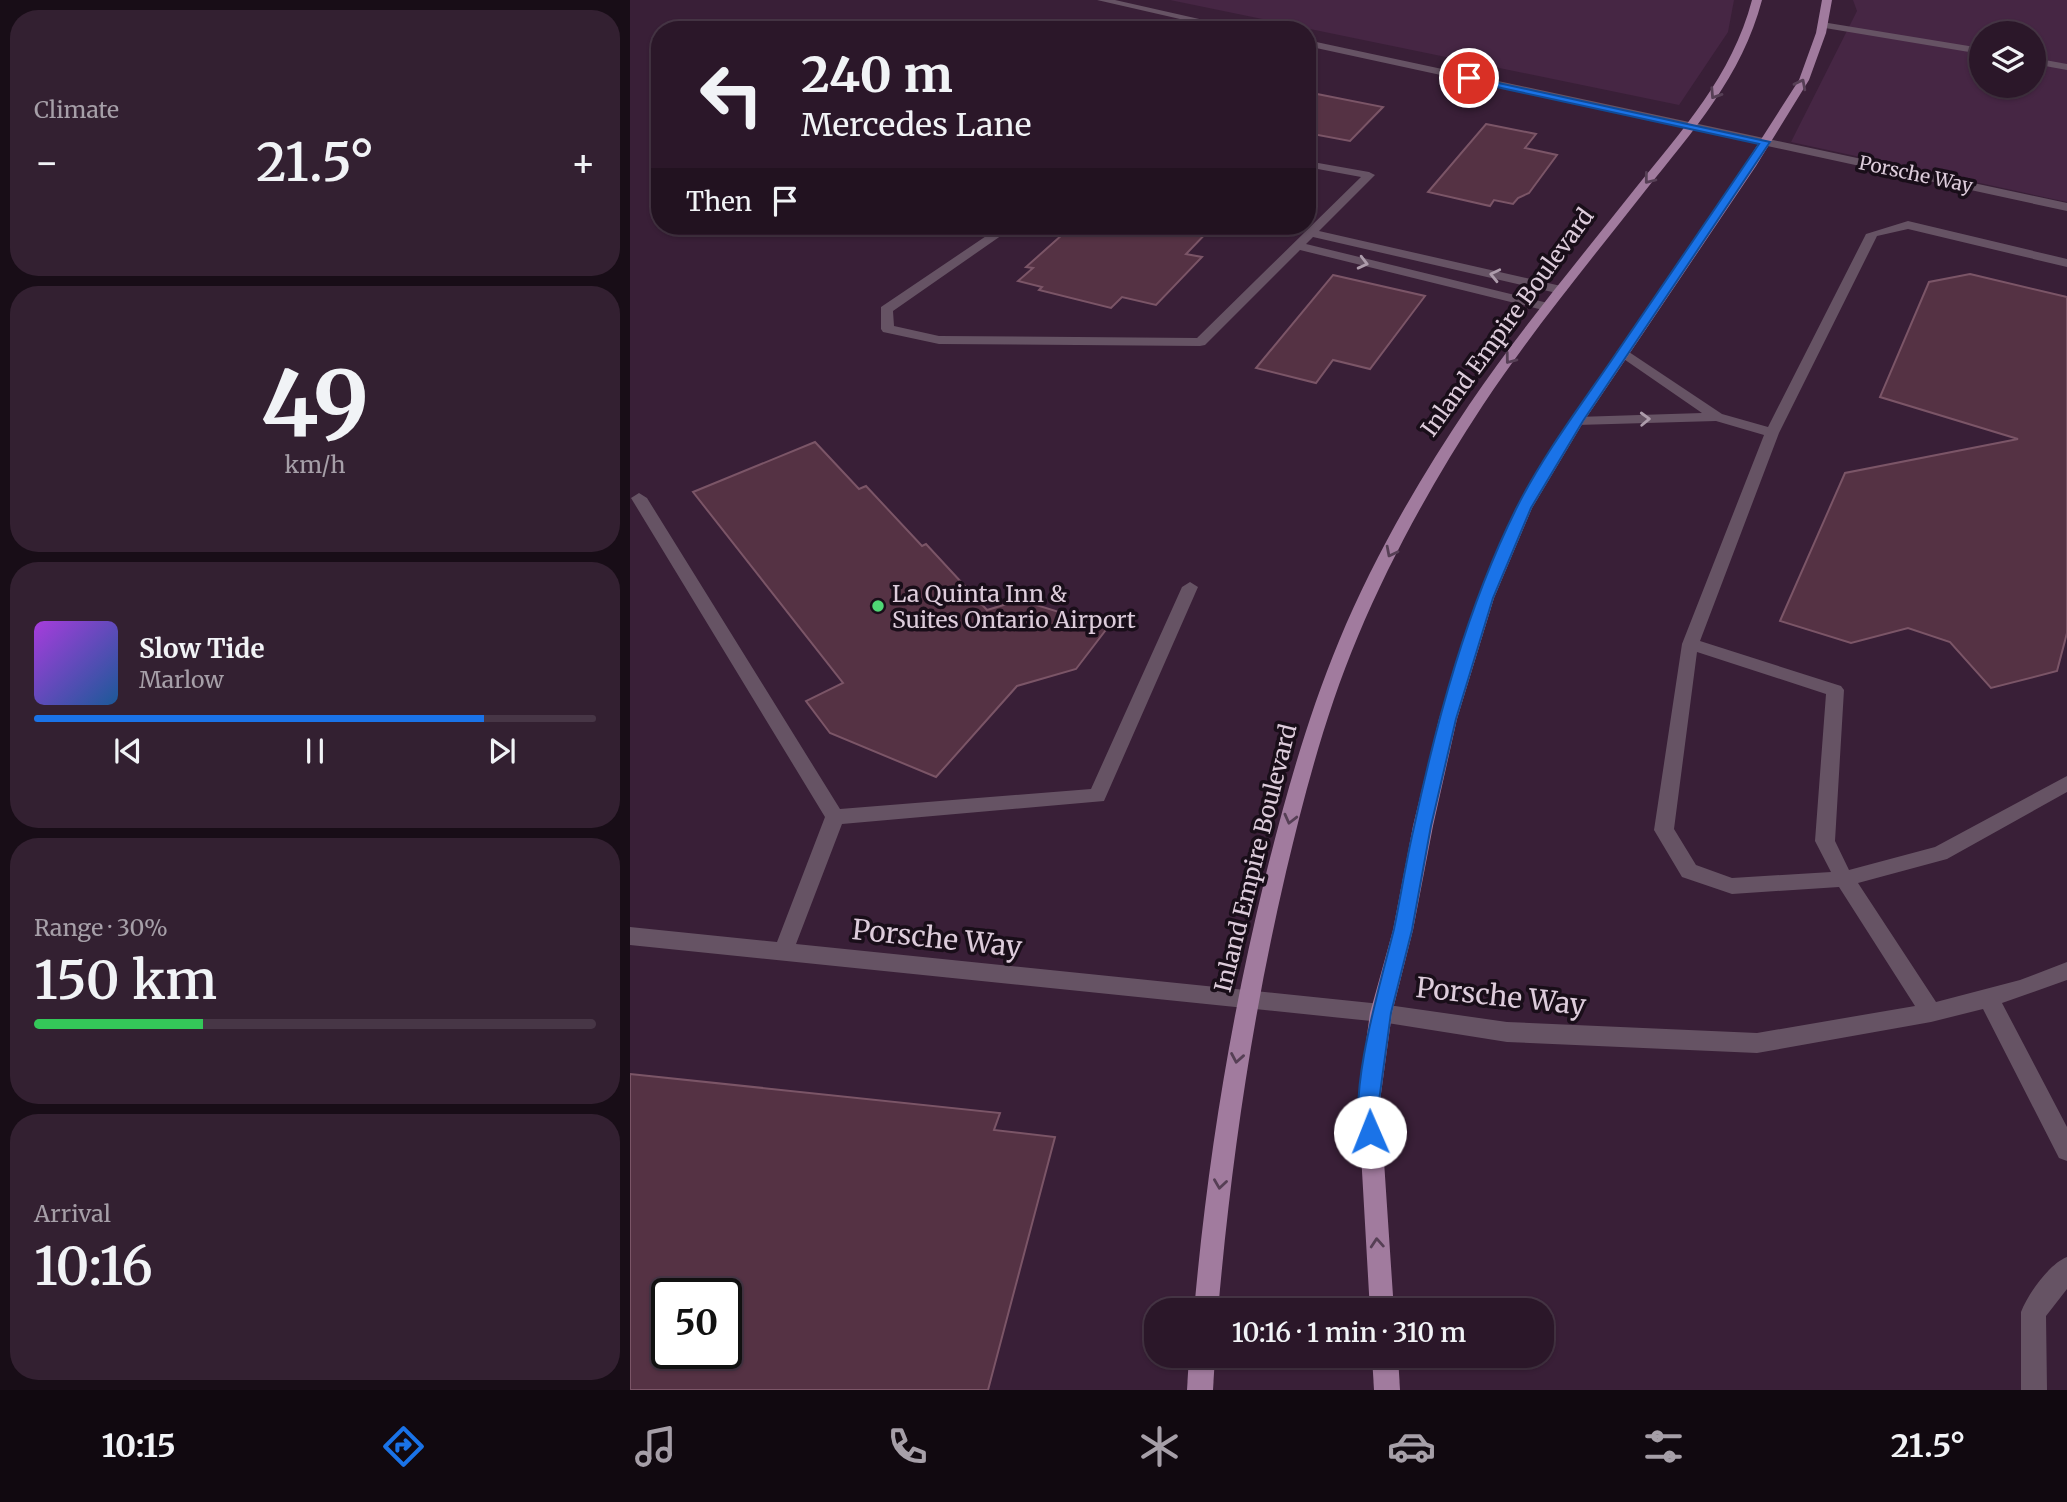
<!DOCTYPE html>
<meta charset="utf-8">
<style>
:root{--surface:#2b1729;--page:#332031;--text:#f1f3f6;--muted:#a69fa8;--line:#473646;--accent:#1a73e8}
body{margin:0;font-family:Merriweather,serif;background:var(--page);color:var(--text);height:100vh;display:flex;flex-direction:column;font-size:26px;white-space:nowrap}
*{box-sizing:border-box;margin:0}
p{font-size:23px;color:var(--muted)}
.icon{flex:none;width:38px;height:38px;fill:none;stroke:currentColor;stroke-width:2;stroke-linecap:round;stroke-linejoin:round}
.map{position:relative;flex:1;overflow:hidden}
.side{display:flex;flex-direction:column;gap:10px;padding:10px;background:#180d17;width:630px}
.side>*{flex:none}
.hud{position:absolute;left:21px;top:21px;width:665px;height:214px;border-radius:28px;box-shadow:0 2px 5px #0004,0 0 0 2px var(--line);background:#2b1729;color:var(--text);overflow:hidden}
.controls{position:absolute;left:1339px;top:21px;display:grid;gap:14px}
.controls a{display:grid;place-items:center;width:77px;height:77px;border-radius:50%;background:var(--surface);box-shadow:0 2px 5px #0004,0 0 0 2px var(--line);font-size:35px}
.speed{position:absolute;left:21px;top:1278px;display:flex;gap:14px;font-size:35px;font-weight:700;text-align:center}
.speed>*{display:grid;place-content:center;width:91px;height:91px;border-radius:50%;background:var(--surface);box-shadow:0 2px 5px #0004,0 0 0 2px var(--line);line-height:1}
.speed .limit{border:4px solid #111;border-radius:10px;background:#fff;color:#111}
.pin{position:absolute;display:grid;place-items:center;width:60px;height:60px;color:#fff;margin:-30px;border:4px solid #fff;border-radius:50%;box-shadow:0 2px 7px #0007}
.me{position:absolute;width:77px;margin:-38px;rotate:359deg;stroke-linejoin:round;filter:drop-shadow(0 0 5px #0008)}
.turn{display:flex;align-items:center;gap:24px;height:147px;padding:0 35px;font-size:32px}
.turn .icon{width:91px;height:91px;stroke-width:2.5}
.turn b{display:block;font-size:49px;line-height:60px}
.then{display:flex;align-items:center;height:66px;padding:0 35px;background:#0003;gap:14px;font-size:26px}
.big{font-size:52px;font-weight:600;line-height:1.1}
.side .tile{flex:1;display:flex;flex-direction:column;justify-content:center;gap:10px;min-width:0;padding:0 24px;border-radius:28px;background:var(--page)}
.side .dial{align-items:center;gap:0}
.dial b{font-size:91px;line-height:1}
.song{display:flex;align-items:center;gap:21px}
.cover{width:84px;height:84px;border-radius:10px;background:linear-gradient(135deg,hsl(280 70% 55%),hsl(210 70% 35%))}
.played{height:7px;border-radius:4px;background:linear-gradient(90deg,var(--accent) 80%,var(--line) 80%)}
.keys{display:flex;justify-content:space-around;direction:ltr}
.heat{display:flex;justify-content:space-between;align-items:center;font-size:38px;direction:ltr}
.charge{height:10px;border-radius:5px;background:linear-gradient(90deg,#34c759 30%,var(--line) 0)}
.trip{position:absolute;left:514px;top:1298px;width:410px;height:70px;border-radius:28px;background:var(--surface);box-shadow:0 2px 5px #0004,0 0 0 2px var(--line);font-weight:600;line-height:70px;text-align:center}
.tab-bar{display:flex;height:112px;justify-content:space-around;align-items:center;background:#110910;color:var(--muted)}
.tab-bar .icon{width:49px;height:49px}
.tab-bar .active{color:var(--accent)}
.tab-bar b{font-size:32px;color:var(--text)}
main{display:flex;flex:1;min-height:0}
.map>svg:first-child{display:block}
.built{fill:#462644;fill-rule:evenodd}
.building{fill:#553244;stroke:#7b5567;stroke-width:2;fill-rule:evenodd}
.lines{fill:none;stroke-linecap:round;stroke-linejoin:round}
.minor{fill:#665364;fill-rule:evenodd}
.major{fill:#a17b9e;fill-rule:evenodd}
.oneway{stroke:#563f55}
.oneway2{stroke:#ad9cab}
.route{fill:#1a73e8;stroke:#114b97;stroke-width:2}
.poi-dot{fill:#4fd675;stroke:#190e19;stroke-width:2.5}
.labels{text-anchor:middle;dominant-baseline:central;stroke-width:7;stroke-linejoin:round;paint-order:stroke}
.far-street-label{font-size:19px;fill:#ddccdb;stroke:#190e19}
.street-label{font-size:23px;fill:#ddccdb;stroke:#190e19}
.poi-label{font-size:23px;fill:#ddccdb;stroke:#190e19;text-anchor:start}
.near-street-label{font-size:28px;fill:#ddccdb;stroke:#190e19}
</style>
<main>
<section class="side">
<div class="tile"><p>Climate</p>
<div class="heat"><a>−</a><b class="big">21.5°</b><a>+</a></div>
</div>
<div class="tile dial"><b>49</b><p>km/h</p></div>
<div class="tile">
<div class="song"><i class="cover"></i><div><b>Slow Tide</b><p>Marlow</p></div></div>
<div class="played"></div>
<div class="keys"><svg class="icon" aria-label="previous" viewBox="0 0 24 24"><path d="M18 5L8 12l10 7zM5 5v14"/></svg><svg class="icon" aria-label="pause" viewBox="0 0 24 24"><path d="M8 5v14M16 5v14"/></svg><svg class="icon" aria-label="next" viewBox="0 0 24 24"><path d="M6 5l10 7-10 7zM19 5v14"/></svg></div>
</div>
<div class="tile"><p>Range · 30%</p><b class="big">150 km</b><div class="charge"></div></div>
<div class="tile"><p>Arrival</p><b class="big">10:16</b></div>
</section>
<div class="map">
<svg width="1437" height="1390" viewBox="0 0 1437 1390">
<rect width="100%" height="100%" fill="#391f37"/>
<g class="built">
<polygon points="540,0 1104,0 1098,32 1049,105"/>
<path d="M 1223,0 L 1437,0 L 1437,202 L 1161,142 L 1227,11 ZM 1351,33 L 1404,33 L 1404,86 L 1351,86 Z"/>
</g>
<g class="building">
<polygon points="677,92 753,107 720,141 677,133"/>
<polygon points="856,124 906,134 895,148 927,155 899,193 888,198 883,204 864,200 860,206 798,192"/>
<polygon points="442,226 583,226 556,254 572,257 526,305 492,297 481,308 409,290 412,287 388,281 403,268 396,267"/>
<polygon points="1340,274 1437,297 1437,633 1427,671 1361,688 1320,642 1278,628 1221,643 1150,621 1215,473 1388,439 1250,397 1299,282"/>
<polygon points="703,275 795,296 740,369 703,360 686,383 626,368"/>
<polygon points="185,442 229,489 236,486 292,546 296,544 357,610 390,600 478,627 446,669 387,686 306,777 200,733 176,701 213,683 63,492"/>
<path d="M 0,1074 L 370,1113 L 364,1130 L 425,1137 L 358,1390 L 0,1390 ZM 37,1293 L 96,1293 L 96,1353 L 37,1353 Z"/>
</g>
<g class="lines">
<g class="minor">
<polygon points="467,0 485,0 618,30 598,30"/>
<polygon points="1192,22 1351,48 1351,54 1189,27 1189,23"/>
<polygon points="677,40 1437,203 1437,211 677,46"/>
<polygon points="1404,58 1437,64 1437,70 1404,64"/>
<polygon points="677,161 739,172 745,175 689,231 931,286 937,290 931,294 683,237 676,244 922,304 923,307 917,311 670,250 575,345 570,346 309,344 253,332 251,329 251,307 371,226 385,226 263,311 264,326 309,336 567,338 731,177 677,167"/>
<path d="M 1278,221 L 1437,259 L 1437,267 L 1278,229 L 1247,236 L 1149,433 L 1070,641 L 1211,686 L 1214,690 L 1205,841 L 1219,870 L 1305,847 L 1437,776 L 1437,792 L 1317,859 L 1228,883 L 1306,1002 L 1390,980 L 1437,962 L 1437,980 L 1372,1003 L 1437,1127 L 1437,1161 L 1429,1158 L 1353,1009 L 1301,1022 L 1127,1053 L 877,1042 L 751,1022 L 0,945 L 0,927 L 147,942 L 195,817 L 1,498 L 9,493 L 17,498 L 210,809 L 461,789 L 552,587 L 560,582 L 568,587 L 474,801 L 212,824 L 166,944 L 751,1004 L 877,1022 L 1127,1033 L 1285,1006 L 1209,887 L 1102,894 L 1052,877 L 1024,830 L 1052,644 L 1134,435 L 1086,421 L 947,425 L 940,421 L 947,417 L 1072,413 L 988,355 L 986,352 L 993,348 L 1092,414 L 1138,427 L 1236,234 ZM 1067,652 L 1196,694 L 1185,841 L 1201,872 L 1102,878 L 1066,865 L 1044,829 Z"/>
<path d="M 1437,1257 L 1437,1289 L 1416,1316 L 1417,1390 L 1391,1390 L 1391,1312 C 1398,1294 1419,1264 1437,1257 Z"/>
</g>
<g class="major">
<path d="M 1122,0 L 1132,0 C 1112,76 1063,131 1015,191 C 960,261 902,331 853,405 C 805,478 762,555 728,636 C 696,712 675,792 656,872 C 622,1017 601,1163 588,1311 L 564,1311 C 577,1165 600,1021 635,878 C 655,798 677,718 709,641 C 743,559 789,479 839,405 C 890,330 948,261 1004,190 C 1052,130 1102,76 1122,0 Z"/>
<polygon points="1192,0 1202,0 1196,33 1179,80 1126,166 954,421 902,508 864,598 827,719 803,826 783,930 762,1013 750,1101 764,1311 740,1311 728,1101 740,1013 763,930 783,826 809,719 848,598 886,508 940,421 1114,166 1169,80 1186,33"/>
<polygon points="559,1356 585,1356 583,1390 557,1390"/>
<polygon points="742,1356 768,1356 770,1390 744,1390"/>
</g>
</g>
<defs><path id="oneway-chevron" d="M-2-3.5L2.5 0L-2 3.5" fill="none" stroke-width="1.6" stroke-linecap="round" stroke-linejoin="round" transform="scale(1.75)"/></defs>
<g class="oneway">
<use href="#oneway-chevron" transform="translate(1171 84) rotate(-63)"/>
<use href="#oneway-chevron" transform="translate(1085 94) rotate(123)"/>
<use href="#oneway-chevron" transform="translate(1019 179) rotate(128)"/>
<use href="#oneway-chevron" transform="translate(880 359) rotate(127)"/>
<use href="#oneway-chevron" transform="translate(761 552) rotate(117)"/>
<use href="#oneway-chevron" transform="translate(660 819) rotate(104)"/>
<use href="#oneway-chevron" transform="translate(607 1058) rotate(100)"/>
<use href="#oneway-chevron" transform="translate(590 1184) rotate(98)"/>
<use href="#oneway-chevron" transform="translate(747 1243) rotate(-94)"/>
</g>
<g class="oneway2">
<use href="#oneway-chevron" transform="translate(733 263) rotate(14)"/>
<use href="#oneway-chevron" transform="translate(865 275) rotate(-167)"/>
<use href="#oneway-chevron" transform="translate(1015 419) rotate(-2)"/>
</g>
<path class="route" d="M 836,76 L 1140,142 L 953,421 L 901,508 L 863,598 L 826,719 L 801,826 L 782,930 L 761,1013 L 749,1101 L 750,1132 L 747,1139 L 740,1142 L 733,1139 C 715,1099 753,974 764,929 C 771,895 776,861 784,827 C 807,719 837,608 886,509 C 912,457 948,409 981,361 C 1030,289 1080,216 1129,144 L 839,81 L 836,80 Z"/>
<circle class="poi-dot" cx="248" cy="606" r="7"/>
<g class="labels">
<g class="far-street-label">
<text transform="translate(1286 174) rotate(12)">Porsche Way</text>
</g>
<g class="street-label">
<text transform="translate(877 322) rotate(-54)">Inland Empire Boulevard</text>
<text transform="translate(625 858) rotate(-76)">Inland Empire Boulevard</text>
</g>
<g class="poi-label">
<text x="262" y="593">La Quinta Inn &amp;<tspan x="262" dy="26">Suites Ontario Airport</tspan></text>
</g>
<g class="near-street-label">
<text transform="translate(307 938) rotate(6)">Porsche Way</text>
<text transform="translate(871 996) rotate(6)">Porsche Way</text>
</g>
</g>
</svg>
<div class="controls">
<a><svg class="icon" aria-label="layers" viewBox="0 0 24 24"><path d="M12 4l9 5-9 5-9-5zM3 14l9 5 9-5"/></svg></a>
</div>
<div class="speed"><div class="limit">50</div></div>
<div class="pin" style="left:839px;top:78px;background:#d93025"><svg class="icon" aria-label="arrive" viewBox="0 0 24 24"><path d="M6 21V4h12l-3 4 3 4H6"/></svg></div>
<svg class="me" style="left:740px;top:1132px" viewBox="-20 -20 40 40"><circle r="19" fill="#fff"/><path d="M0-13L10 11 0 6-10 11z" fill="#1a73e8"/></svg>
<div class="trip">10:16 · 1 min · 310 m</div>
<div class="hud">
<div class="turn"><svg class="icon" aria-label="left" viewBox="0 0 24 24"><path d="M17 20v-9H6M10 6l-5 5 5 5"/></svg><div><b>240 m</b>Mercedes Lane</div></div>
<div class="then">Then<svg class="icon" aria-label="arrive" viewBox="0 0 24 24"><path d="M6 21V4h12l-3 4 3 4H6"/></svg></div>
</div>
</div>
</main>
<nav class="tab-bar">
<b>10:15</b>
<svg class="icon active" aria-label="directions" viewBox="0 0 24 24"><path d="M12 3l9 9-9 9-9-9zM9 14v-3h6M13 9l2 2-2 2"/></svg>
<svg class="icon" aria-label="music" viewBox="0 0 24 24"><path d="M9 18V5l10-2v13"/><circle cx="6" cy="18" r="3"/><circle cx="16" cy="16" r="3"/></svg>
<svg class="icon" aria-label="phone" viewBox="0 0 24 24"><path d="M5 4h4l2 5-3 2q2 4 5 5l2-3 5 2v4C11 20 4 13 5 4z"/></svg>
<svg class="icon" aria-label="climate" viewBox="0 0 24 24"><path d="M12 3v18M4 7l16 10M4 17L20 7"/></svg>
<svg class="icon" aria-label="car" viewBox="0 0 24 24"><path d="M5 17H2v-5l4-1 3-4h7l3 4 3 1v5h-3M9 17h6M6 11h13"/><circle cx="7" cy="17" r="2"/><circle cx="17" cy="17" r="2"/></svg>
<svg class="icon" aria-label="filters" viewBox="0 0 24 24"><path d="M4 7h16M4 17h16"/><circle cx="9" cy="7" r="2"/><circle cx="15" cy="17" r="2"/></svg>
<b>21.5°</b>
</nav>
